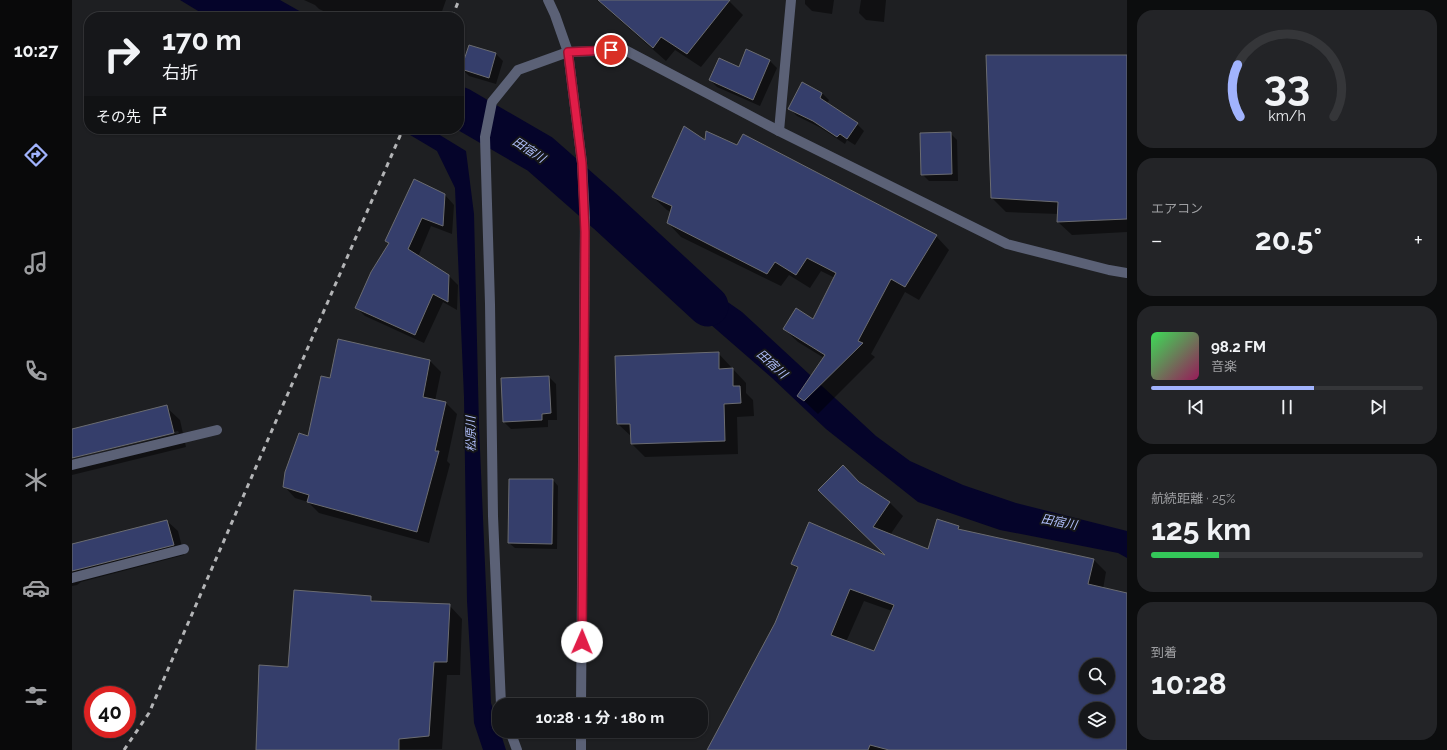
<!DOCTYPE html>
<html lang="ja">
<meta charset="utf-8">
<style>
:root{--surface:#16171a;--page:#232427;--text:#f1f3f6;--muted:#9e9fa2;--line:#353639;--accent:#a1b3fd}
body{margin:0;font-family:Raleway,"Noto Sans JP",sans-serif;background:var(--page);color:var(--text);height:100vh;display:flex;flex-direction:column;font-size:15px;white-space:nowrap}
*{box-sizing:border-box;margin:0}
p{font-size:13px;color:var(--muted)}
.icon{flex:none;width:22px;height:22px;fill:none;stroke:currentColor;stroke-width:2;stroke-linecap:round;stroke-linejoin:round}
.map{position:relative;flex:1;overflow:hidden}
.panel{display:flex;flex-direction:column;gap:10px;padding:10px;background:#0c0d0e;width:320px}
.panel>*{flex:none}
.hud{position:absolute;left:12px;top:12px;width:380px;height:122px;border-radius:16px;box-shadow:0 1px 3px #0004,0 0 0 1px var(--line);background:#16171a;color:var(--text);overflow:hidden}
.buttons{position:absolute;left:1007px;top:658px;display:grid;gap:8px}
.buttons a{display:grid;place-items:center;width:36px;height:36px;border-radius:50%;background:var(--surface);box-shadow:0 1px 3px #0004,0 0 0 1px var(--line);font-size:20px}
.speed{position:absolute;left:12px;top:686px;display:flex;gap:8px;font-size:20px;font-weight:700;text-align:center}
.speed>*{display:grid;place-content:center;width:52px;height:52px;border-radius:50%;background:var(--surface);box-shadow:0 1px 3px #0004,0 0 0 1px var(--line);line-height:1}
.speed .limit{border:6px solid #d22;background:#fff;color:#111}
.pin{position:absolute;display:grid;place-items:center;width:34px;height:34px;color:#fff;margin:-17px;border:2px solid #fff;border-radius:50%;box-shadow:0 1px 4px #0007}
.me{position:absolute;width:44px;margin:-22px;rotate:1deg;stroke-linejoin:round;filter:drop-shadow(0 0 3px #0008)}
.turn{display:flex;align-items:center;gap:14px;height:84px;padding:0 12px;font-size:18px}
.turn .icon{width:52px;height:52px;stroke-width:2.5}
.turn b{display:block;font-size:28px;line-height:34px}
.then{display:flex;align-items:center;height:38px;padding:0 12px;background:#0003;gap:8px;font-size:15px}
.big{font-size:30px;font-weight:700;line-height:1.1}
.panel .card{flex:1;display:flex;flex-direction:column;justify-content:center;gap:6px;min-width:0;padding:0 14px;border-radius:16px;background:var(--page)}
.panel .dial{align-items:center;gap:0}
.dial svg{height:104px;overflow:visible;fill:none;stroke:var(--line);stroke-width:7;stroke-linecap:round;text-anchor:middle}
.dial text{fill:var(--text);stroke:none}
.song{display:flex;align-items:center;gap:12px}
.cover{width:48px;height:48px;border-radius:6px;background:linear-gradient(135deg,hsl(130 70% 55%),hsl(330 70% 35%))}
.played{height:4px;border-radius:2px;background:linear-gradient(90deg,var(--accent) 60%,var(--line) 60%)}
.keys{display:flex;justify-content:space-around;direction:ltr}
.heat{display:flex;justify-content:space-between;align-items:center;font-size:22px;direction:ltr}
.charge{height:6px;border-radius:3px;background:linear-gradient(90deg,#34c759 25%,var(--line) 0)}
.trip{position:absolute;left:420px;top:698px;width:216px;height:40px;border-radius:16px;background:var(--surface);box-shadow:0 1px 3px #0004,0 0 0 1px var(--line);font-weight:700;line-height:40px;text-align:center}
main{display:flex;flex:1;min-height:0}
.tab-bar{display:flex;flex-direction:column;width:72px;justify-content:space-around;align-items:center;background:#09090a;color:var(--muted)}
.tab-bar .icon{width:28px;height:28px}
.tab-bar .selected{color:var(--accent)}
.tab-bar b{font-size:18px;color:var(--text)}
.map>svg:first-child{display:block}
.water{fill:#05042a}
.shadow{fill:#0007;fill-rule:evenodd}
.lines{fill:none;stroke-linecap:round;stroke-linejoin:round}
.river{stroke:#05042a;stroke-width:41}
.building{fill:#353e6b;stroke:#6b6c71;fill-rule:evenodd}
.minor{stroke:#5b6176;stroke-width:10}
.rail{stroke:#b3b4b6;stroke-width:3;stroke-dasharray:5 5;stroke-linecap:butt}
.route-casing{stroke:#92132f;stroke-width:10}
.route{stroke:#e11d48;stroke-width:7}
.labels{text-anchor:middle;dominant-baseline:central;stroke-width:4;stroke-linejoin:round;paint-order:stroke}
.water-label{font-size:12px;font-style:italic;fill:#b0bffb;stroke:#151619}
</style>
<main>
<nav class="tab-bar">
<b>10:27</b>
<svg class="icon selected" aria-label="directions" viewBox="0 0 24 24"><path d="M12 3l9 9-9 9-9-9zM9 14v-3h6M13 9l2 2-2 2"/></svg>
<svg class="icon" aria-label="music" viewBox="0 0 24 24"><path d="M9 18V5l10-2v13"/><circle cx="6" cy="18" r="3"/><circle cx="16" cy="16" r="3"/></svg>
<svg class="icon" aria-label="phone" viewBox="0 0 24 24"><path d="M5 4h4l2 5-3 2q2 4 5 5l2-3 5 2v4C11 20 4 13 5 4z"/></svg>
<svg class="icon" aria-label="climate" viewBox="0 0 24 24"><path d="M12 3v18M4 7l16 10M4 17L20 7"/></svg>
<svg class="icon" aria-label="car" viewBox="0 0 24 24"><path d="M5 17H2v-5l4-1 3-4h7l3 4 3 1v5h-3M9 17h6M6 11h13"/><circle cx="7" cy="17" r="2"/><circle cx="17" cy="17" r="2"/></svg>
<svg class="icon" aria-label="filters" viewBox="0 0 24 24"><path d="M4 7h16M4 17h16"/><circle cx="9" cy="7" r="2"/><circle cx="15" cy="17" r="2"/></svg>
</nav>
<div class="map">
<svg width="1055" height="750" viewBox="0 0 1055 750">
<rect width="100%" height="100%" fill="#1e1f22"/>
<g class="water">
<polygon points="108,0 208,0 238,17 136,17"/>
<polygon points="387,113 401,136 387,128"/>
<polygon points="328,129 358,129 394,151 402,214 407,426 419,703 434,750 411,750 402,723 395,601 392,397 383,188 365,151"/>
<polygon points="600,263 670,312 804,436 838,461 891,485 944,503 1055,531 1055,558 1046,553 928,530 846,502 754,429 700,378 638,324 609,294 587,276"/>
</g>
<g class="shadow">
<polygon points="232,0 374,0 368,17 264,17 247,9 243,5"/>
<polygon points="525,0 656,0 671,15 629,67 603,50 594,61"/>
<polygon points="733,0 762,0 760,14 740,11 733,4"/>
<polygon points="789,0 814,0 812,22 794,20 787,13"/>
<polygon points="675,51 698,61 705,68 688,106 645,87 638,80 667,68"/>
<polygon points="424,54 431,61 424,84 397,76 390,69"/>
<polygon points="1055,56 1055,232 1000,235 986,222 987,214 934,212 920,198"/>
<polygon points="750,93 757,100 755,104 785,124 792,131 783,145 775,140 773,144 749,128 725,116 718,109"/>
<polygon points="878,133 885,140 886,181 857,181 850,174"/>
<polygon points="633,142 864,236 877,250 847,300 833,292 799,354 803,357 746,414 727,396 752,358 726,342 712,329 741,320 763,278 749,271 738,288 717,275 709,286 609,237 596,223 599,212 595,210 581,197"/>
<polygon points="373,195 382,205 380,234 359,226 346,257 377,276 386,285 385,310 371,302 352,343 293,316 284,307 317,244 314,241"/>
<polygon points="267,341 358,361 369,372 363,401 374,403 385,414 375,461 378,464 357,543 247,513 236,502 223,498 212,486 237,437 259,379"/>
<polygon points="646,353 674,383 674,393 681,400 682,416 665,417 666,454 573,457 560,444 560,437 546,424"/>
<polygon points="477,377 484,384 485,420 476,420 476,427 439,429 432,422"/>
<polygon points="94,407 108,420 114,447 0,475 0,460 107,433 106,431 0,458 0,430"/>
<polygon points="481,480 486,486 485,549 443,548 437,543"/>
<path d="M 787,482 L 818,503 L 831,516 L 818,535 L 856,550 L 886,527 L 890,531 L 1021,559 L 1034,572 L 1031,589 L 1055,594 L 1055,750 L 636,750 L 704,623 L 726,569 L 720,564 L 816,557 L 761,503 ZM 792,601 L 820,611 L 803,652 L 774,642 ZM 1014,665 L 1036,665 L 1036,687 L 1014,687 ZM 1014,709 L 1036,709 L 1036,731 L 1014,731 Z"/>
<polygon points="95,521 106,531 112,555 9,582 5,585 0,586 0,545"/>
<polygon points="298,597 304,603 377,605 390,619 388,675 375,675 370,749 185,750 217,668"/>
</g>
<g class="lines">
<polyline class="river" points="387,107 468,154 535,213 636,306"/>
</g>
<g class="building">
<polygon points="526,0 658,0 615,54 589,37 581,48"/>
<polygon points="397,45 424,53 417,78 389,69"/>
<polygon points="674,49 698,60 681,100 637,80 647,58 667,67"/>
<polygon points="914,55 1055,55 1055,219 985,222 986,202 919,198"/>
<polygon points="730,82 750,93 748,98 786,123 775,139 768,134 765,137 741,121 716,109"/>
<polygon points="612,126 633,140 634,131 665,145 671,134 865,235 833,287 819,279 786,341 791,343 732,401 725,396 753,355 711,329 724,308 741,319 764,273 735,258 724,275 703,262 695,274 595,223 600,206 580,197"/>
<polygon points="879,132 880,174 849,175 848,133"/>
<polygon points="342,179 373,194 371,226 350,218 336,249 377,275 376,302 361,294 343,335 283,308 299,272 317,243 313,241"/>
<polygon points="266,339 358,360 351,397 374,402 363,451 367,451 345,532 235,502 237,495 211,487 213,472 227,433 236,436 249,376 258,378"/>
<polygon points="647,352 647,369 661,368 661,386 668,386 669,403 652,404 653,441 559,444 558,424 545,424 543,356"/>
<polygon points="477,376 479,413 470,414 470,420 431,422 429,378"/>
<polygon points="95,405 102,433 0,458 0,429"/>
<path d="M 771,465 L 787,482 L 818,502 L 801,527 L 856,549 L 865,519 L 887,526 L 886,529 L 1022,559 L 1016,584 L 1055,593 L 1055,750 L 817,750 L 798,745 L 796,750 L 635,750 L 703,623 L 726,567 L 719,564 L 737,522 L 813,555 L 746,490 ZM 778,589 L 822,605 L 802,651 L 759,635 ZM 1014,665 L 1036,665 L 1036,687 L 1014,687 ZM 1014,709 L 1036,709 L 1036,731 L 1014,731 Z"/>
<polygon points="437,479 481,479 480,544 436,543"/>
<polygon points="95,520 102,545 0,571 0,544"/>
<polygon points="222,590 299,596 299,601 378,604 375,662 362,662 357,736 327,739 327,750 184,750 187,665 216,667"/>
</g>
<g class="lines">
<g class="minor">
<polyline points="476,0 483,15 496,52 510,163 513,218 509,705"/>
<polyline points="707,131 719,0"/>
<polyline points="0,465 145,430"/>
<polyline points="0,578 112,549"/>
<polyline points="429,705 421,516 418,304 413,137 420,102 446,70 496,52 553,50 707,131 935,244 1037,270 1055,273"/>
<polyline points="438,731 445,750"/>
<polyline points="509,750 509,731"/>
</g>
<g class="rail">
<polyline points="380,17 387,0"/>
<polyline points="52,750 77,713 331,129"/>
</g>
</g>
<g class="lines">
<defs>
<polyline id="route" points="510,642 513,232 510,163 496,52 539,50"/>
</defs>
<use href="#route" class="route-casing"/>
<use href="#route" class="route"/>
</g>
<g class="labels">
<g class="water-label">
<text transform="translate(457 150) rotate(33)">田宿川</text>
<text transform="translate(700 364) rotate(42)">田宿川</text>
<text transform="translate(399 434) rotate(-91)">松原川</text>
<text transform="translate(987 522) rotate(11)">田宿川</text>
</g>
</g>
</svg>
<div class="buttons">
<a><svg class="icon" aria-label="search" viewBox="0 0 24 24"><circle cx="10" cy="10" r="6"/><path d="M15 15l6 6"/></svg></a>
<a><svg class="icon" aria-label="layers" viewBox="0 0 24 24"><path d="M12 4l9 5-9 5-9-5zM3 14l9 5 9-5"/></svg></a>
</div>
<div class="speed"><div class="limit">40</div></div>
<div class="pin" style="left:539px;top:50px;background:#d93025"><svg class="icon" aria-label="arrive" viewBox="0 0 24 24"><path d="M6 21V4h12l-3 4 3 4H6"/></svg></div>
<svg class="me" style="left:510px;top:642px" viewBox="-20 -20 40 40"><circle r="19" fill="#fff"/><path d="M0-13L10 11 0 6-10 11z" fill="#e11d48"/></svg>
<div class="trip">10:28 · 1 分 · 180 m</div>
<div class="hud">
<div class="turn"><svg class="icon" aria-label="right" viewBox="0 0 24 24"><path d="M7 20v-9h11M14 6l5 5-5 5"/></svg><div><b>170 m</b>右折</div></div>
<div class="then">その先<svg class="icon" aria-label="arrive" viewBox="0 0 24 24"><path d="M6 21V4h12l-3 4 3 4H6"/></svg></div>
</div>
</div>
<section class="panel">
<div class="card dial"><svg viewBox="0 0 100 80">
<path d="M14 69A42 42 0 1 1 86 69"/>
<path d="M14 69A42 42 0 0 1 12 29" stroke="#a1b3fd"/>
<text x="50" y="56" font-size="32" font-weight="700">33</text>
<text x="50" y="72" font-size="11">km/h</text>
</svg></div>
<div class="card"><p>エアコン</p>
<div class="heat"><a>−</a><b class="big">20.5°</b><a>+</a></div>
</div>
<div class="card">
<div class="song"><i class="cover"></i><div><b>98.2 FM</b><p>音楽</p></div></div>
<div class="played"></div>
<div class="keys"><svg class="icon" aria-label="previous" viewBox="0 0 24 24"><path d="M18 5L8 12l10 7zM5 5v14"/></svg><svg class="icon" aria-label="pause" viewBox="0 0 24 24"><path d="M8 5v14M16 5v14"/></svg><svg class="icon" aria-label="next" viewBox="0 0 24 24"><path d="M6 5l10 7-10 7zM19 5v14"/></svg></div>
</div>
<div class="card"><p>航続距離 · 25%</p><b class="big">125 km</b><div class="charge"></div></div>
<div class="card"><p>到着</p><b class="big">10:28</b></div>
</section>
</main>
